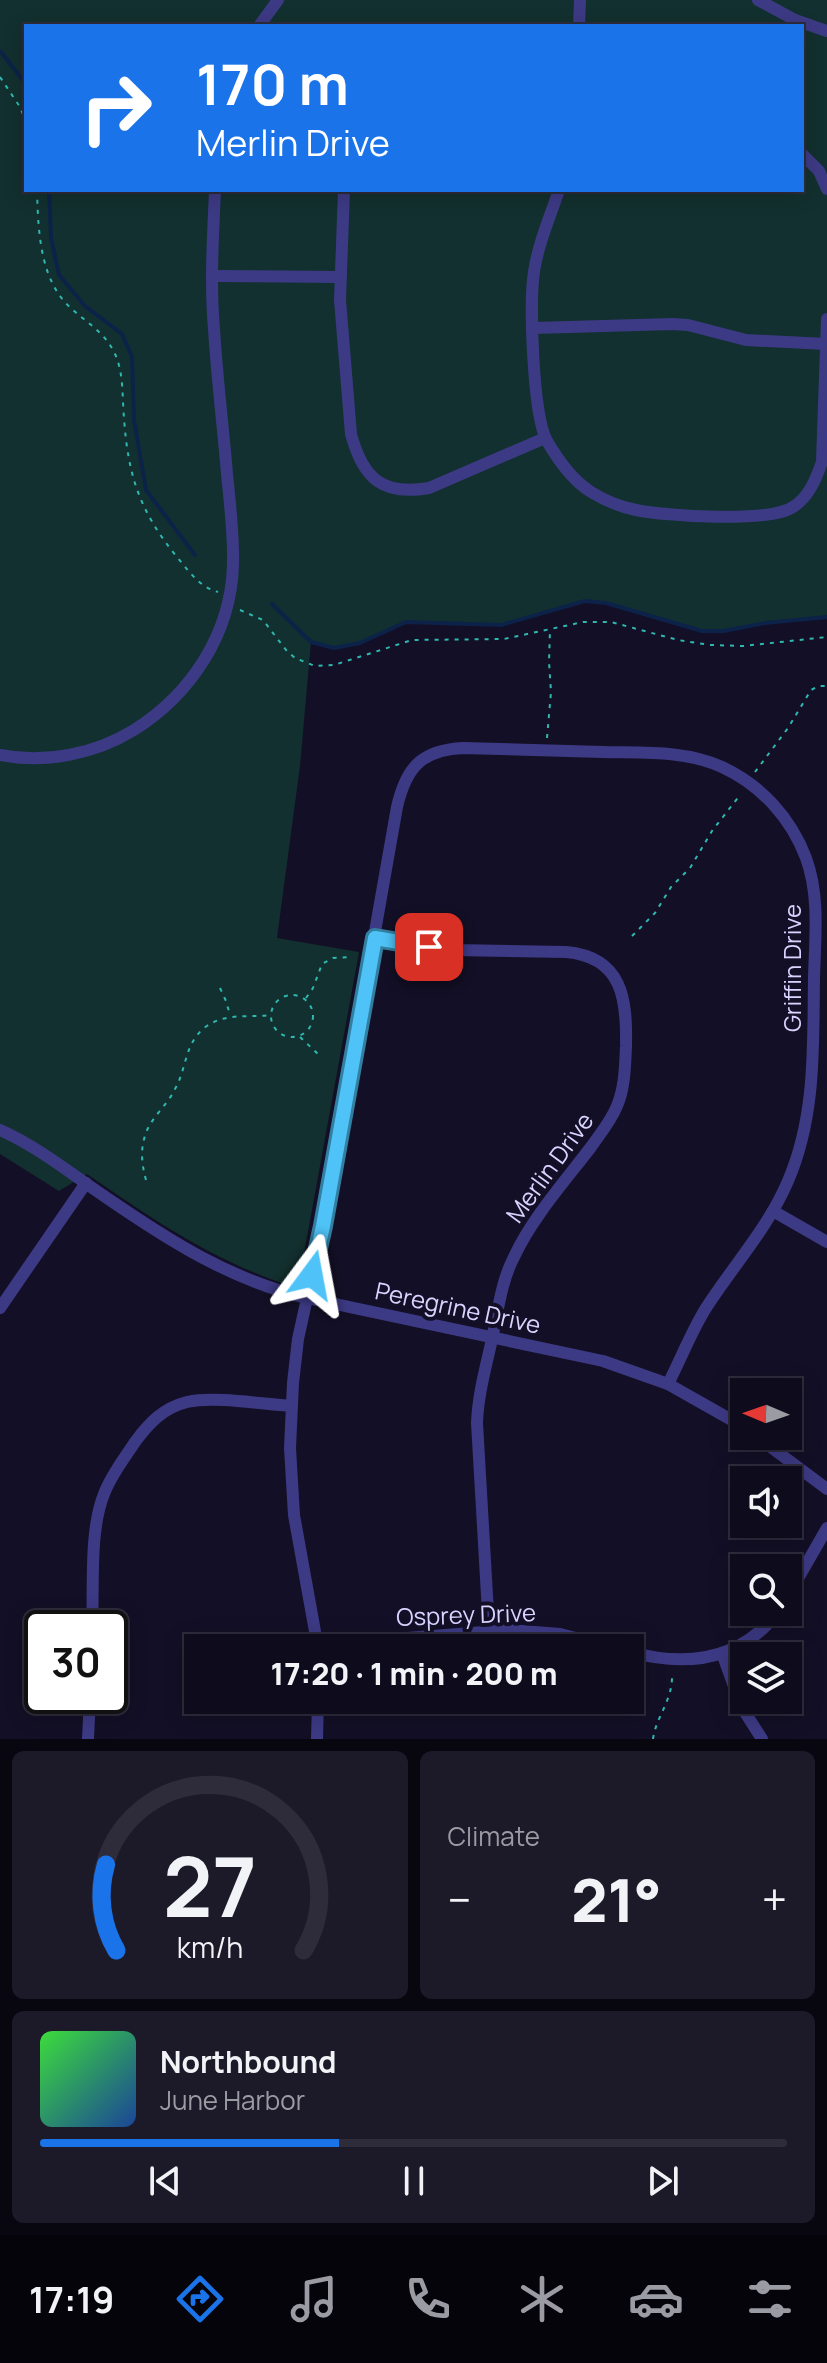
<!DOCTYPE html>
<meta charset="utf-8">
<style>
:root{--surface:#0e0b1c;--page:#1c1929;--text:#f1f3f6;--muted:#9b9ba3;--line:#2e2b3b;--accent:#1a73e8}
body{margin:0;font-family:Manrope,sans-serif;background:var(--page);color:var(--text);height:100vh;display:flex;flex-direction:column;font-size:30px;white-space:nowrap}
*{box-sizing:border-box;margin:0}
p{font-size:26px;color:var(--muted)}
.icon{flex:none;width:44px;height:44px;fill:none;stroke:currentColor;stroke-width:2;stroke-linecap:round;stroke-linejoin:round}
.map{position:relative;height:1739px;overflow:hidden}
.details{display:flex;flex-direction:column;gap:12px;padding:12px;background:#08060f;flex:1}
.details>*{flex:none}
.hud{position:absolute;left:24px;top:24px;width:780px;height:168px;border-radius:0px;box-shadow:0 4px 20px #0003,0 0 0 2px var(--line);background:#1a73e8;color:#fff;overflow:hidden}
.needle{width:52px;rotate:272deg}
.controls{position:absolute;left:730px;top:1378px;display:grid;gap:16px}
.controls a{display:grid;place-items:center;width:72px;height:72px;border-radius:0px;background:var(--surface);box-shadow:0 4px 20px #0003,0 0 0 2px var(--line);font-size:40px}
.speed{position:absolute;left:24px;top:1610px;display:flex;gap:16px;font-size:40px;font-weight:700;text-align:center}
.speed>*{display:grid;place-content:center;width:104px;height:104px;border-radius:50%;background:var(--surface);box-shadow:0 4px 20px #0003,0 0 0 2px var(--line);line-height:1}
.speed .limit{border:4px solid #111;border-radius:12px;background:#fff;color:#111}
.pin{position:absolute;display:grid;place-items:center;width:68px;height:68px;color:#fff;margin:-34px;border-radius:16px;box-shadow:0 4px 12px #0006}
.me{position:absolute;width:88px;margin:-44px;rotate:13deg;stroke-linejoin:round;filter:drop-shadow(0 0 6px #0008)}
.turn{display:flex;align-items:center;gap:28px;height:168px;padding:0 40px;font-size:36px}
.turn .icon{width:104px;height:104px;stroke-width:2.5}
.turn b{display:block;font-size:56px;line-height:68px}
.big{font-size:60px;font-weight:800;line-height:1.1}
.details .widget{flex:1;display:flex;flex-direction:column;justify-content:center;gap:12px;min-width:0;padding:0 28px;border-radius:12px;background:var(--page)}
.details .dial{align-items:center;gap:0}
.dial svg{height:208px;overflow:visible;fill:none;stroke:var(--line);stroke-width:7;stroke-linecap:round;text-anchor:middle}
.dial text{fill:var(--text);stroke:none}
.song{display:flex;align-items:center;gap:24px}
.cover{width:96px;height:96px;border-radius:12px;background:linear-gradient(135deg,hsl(120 70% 55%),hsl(220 70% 35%))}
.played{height:8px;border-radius:4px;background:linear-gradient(90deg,var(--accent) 40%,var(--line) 40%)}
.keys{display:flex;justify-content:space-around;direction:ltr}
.heat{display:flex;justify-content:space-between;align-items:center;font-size:44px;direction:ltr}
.details .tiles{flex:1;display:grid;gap:12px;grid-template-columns:1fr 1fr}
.widget:last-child{grid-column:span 2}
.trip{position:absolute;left:184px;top:1634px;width:460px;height:80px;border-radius:0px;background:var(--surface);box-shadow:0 4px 20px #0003,0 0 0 2px var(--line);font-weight:800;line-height:80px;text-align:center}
.dock{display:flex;height:128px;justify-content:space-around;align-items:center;background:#06040b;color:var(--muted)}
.dock .icon{width:56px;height:56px}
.dock .active{color:var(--accent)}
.dock b{font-size:36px;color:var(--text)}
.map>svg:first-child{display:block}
.green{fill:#12302f;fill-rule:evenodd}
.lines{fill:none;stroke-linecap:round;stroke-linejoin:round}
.stream{stroke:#0c2248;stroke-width:4}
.path{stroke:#2fb8b0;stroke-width:2;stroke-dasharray:4 6;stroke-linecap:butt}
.minor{stroke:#3d3a85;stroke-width:12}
.route-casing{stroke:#337fa1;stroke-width:20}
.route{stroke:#4fc3f7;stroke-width:14}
.labels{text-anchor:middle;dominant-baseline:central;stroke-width:8;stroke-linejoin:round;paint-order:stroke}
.street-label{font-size:24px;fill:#d9d4ff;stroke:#130f26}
</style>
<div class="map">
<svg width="827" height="1739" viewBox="0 0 827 1739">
<rect width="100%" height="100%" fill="#130f26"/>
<path class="green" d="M 0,0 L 827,0 L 827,617 L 765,623 L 724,631 L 702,631 L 606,603 L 585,601 L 501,625 L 406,622 L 360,643 L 334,648 L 311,642 L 300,766 L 277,938 L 359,952 L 301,1270 L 298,1279 L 285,1284 C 208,1258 153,1219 87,1174 L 59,1191 L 0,1154 ZM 26,26 L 802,26 L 802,190 L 26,190 Z"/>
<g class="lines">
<g class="stream">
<polyline points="0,51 26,84"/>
<polyline points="49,190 51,238 59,275 85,306 122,334 132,357 134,420 146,490 195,555"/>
<polyline points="272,604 311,642 334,648 360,643 406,622 501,625 585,601 606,603 702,631 724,631 765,623 827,617"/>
</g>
<g class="path">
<polyline points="0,77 20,107 26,122"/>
<path d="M 37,190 C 38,224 39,267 60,296 C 75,317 102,327 114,352 C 124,371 122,397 124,418 C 128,476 140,512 177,557 C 189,571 199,587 218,592"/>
<polyline points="240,610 263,620 286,650 295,658 315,666 334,665 412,640 504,639 583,622 611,622 678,640 710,645 743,646 827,637"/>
<polyline points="547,738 551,692 549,662 550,629"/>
<polyline points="755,772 788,728 811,690 819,686 827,686"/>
<polyline points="632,936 655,913 671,887 690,868 712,831 740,795"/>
<polyline points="220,988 226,1001 230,1015"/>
<circle cx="292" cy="1016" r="21"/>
<polyline points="306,998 313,988 322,964 333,958 352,957"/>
<polyline points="300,1037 319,1055"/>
<path d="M 146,1180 C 142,1165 140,1151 145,1136 C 150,1118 167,1106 175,1089 C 187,1068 184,1045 204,1028 C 225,1012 247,1018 270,1015"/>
<path d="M 653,1739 C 656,1717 672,1701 672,1677"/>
</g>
<g class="minor">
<polyline points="758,0 795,20 827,31"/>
<polyline points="259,26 278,0"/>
<polyline points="579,26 580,0"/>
<polyline points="802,154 819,171 827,189"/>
<path d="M 344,190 L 340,300 L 351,434 C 363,479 383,496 429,488 L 545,438"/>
<path d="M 559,190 C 550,217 538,244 534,272 C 529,303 533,416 547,441 C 558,460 572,480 591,492 C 604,500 621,507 636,510 C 665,516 770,523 793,507 C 809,497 816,479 822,462 L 827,319"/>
<polyline points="212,276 340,277"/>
<polyline points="534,328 672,324 688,325 746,340 826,344"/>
<path d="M 0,755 C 45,764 95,754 134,730 C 191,694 231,634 233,565 C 234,535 230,505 227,474 C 223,426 217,378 214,329 C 210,283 213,237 215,190"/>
<path d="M 375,938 L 453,950 L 566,952 C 623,957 627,1000 626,1046 C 625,1066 625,1087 617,1106 C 611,1121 600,1134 591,1147 C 565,1181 532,1218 514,1257 C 501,1282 498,1311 492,1339 C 486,1367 478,1394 477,1423 L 489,1630"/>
<path d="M 0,1130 C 38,1147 70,1173 104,1196 C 168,1240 230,1280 307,1298 L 603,1361 L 668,1384 L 744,1427"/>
<polyline points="773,1211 827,1242"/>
<polyline points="0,1308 86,1183"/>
<polyline points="756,1436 827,1489"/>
<polyline points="788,1596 827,1528"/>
<path d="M 92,1628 C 94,1588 89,1531 104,1494 C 111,1475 124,1459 135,1442 C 149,1423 163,1408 187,1402 C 215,1396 261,1404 291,1406"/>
<polyline points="318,1645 509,1630 560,1634 615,1648"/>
<path d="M 318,1648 L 294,1515 L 290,1448 L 293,1383 L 298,1339 L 323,1226 L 397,807 C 406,768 421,750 463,748 C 510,749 556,751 603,752 C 642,753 685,750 722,767 C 761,785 791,818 806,858 C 820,896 815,938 814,978 C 813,1047 816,1116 788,1181 C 768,1228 733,1266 706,1308 C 691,1332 681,1359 668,1384"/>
<path d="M 630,1652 C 686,1667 740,1661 778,1612"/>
<polyline points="722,1653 741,1706 762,1739"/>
<polyline points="88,1739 90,1696"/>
<polyline points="317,1739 318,1700"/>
</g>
</g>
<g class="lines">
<defs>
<polyline id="route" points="312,1275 323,1226 375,938 429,947"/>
</defs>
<use href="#route" class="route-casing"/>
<use href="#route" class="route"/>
</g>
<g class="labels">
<g class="street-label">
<text transform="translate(791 968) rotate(-90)">Griffin Drive</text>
<text transform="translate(549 1167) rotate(-54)">Merlin Drive</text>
<text transform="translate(458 1307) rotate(12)">Peregrine Drive</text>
<text transform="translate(466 1614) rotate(-2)">Osprey Drive</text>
</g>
</g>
</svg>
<div class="controls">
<a><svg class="needle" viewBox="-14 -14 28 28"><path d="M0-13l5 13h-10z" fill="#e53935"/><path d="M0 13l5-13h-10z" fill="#9b9ba3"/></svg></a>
<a><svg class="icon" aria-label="sound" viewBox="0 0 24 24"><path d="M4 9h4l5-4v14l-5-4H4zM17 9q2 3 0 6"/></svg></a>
<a><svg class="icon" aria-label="search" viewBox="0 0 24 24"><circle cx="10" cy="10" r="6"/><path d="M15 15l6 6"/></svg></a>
<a><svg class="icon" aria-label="layers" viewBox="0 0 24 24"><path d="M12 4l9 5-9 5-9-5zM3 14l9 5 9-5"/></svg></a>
</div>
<div class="speed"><div class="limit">30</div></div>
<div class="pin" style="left:429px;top:947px;background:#d93025"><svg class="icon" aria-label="arrive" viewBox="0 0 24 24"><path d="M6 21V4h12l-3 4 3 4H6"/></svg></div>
<svg class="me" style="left:312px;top:1275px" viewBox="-20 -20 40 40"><path d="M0-17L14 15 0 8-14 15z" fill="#4fc3f7" stroke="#fff" stroke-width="4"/></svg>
<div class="trip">17:20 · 1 min · 200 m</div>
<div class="hud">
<div class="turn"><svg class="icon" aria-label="right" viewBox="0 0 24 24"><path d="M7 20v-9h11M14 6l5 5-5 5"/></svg><div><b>170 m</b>Merlin Drive</div></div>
</div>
</div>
<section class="details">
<div class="tiles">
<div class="widget dial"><svg viewBox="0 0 100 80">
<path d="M14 69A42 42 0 1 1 86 69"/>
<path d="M14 69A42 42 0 0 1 10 36" stroke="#1a73e8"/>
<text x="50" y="56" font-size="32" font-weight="700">27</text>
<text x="50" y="72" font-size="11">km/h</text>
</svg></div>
<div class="widget"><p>Climate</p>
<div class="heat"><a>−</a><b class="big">21°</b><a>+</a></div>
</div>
<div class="widget">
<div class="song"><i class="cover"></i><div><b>Northbound</b><p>June Harbor</p></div></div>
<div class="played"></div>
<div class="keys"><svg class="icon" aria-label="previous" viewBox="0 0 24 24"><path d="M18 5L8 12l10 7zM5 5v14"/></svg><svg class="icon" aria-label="pause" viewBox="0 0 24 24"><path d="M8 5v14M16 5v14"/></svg><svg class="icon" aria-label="next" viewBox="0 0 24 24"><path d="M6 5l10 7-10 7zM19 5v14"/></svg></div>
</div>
</div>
</section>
<nav class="dock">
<b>17:19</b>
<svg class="icon active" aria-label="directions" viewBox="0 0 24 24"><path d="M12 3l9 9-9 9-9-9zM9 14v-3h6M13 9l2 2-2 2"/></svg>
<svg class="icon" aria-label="music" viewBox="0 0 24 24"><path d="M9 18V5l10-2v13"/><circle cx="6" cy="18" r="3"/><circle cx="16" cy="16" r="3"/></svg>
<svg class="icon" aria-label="phone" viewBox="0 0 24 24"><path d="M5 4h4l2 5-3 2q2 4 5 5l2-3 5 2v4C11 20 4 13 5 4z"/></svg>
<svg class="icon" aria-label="climate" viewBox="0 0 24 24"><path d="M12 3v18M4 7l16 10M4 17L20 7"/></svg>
<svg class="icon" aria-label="car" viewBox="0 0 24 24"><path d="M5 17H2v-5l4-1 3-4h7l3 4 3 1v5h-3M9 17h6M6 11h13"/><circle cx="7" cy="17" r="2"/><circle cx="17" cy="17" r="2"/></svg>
<svg class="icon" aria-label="filters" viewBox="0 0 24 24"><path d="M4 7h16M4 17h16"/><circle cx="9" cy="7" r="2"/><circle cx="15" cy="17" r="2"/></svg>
</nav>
